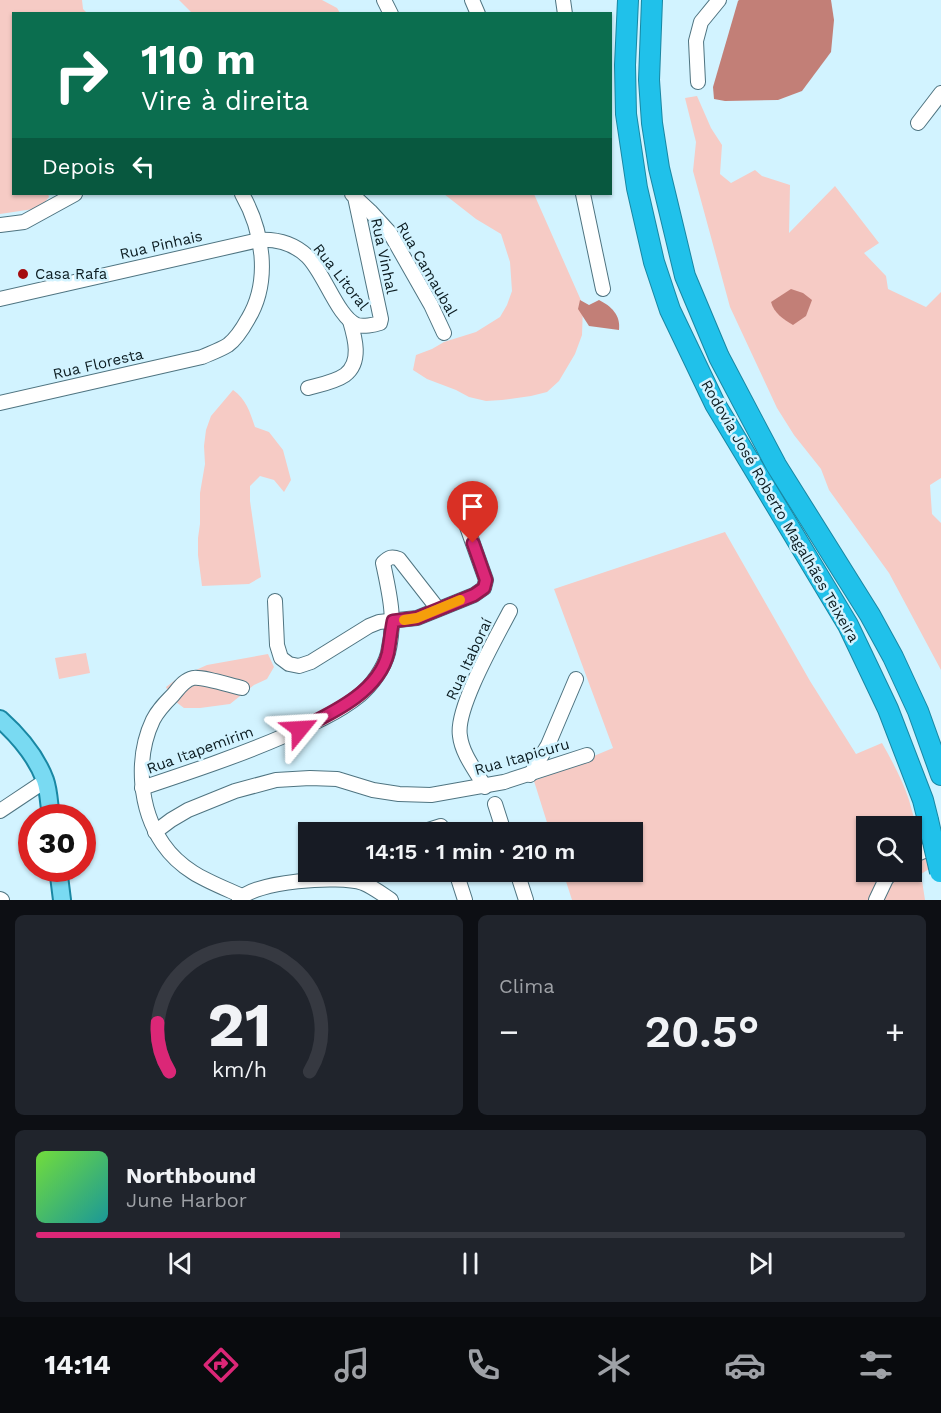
<!DOCTYPE html>
<html lang="pt">
<meta charset="utf-8">
<style>
:root{--surface:#171b24;--page:#20242c;--text:#f1f3f6;--muted:#9ea1a6;--line:#363941;--accent:#db2777}
body{margin:0;font-family:"Work Sans",sans-serif;background:var(--page);color:var(--text);height:100vh;display:flex;flex-direction:column;font-size:22px;white-space:nowrap}
*{box-sizing:border-box;margin:0}
p{font-size:20px;color:var(--muted)}
.icon{flex:none;width:33px;height:33px;fill:none;stroke:currentColor;stroke-width:2;stroke-linecap:round;stroke-linejoin:round}
.map{position:relative;height:900px;overflow:hidden}
.drawer{display:flex;flex-direction:column;gap:15px;padding:15px;background:#0d0f14;flex:1}
.drawer>*{flex:none}
.banner{position:absolute;left:12px;top:12px;width:600px;height:183px;border-radius:0px;box-shadow:0 2px 4px #0004;background:#0b6e4f;color:#fff;overflow:hidden}
.tools{position:absolute;left:856px;top:816px;display:grid;gap:12px}
.tools a{display:grid;place-items:center;width:66px;height:66px;border-radius:0px;background:var(--surface);box-shadow:0 2px 4px #0004;font-size:30px}
.speed{position:absolute;left:18px;top:804px;display:flex;gap:12px;font-size:30px;font-weight:700;text-align:center}
.speed>*{display:grid;place-content:center;width:78px;height:78px;border-radius:50%;background:var(--surface);box-shadow:0 2px 4px #0004;line-height:1}
.speed .limit{border:9px solid #d22;background:#fff;color:#111}
.pin{position:absolute;display:grid;place-items:center;width:51px;height:51px;color:#fff;margin:-62px -26px;border-radius:50% 50% 50% 0;rotate:-45deg;box-shadow:0 0 6px #0007}
.pin .icon{rotate:45deg}
.me{position:absolute;width:66px;margin:-33px;rotate:63deg;stroke-linejoin:round;filter:drop-shadow(0 0 4px #0008)}
.turn{display:flex;align-items:center;gap:21px;height:126px;padding:0 30px;font-size:27px}
.turn .icon{width:78px;height:78px;stroke-width:2.5}
.turn b{display:block;font-size:42px;line-height:51px}
.then{display:flex;align-items:center;height:57px;padding:0 30px;background:#0003;gap:12px;font-size:22px}
.big{font-size:45px;font-weight:600;line-height:1.1}
.drawer .widget{flex:1;display:flex;flex-direction:column;justify-content:center;gap:9px;min-width:0;padding:0 21px;border-radius:9px;background:var(--page)}
.drawer .dial{align-items:center;gap:0}
.dial svg{height:156px;overflow:visible;fill:none;stroke:var(--line);stroke-width:7;stroke-linecap:round;text-anchor:middle}
.dial text{fill:var(--text);stroke:none}
.song{display:flex;align-items:center;gap:18px}
.cover{width:72px;height:72px;border-radius:9px;background:linear-gradient(135deg,hsl(100 70% 55%),hsl(180 70% 35%))}
.played{height:6px;border-radius:3px;background:linear-gradient(90deg,var(--accent) 35%,var(--line) 35%)}
.keys{display:flex;justify-content:space-around;direction:ltr}
.heat{display:flex;justify-content:space-between;align-items:center;font-size:33px;direction:ltr}
.drawer .tiles{flex:1;display:grid;gap:15px;grid-template-columns:1fr 1fr}
.widget:last-child{grid-column:span 2}
.trip{position:absolute;left:298px;top:822px;width:345px;height:60px;border-radius:0px;background:var(--surface);box-shadow:0 2px 4px #0004;font-weight:600;line-height:60px;text-align:center}
.menu{display:flex;height:96px;justify-content:space-around;align-items:center;background:#090b0e;color:var(--muted)}
.menu .icon{width:42px;height:42px}
.menu .current{color:var(--accent)}
.menu b{font-size:27px;color:var(--text)}
.map>svg:first-child{display:block}
.green{fill:#f6cbc5;fill-rule:evenodd}
.water{fill:#c27f77}
.lines{fill:none;stroke-linecap:round;stroke-linejoin:round}
.minor-casing{stroke:#4f7481;stroke-width:16}
.major-casing{stroke:#1987a3;stroke-width:20}
.highway-casing{stroke:#1987a3;stroke-width:22}
.minor{stroke:#fff;stroke-width:14}
.major{stroke:#79daf2;stroke-width:16}
.highway{stroke:#20c1ea;stroke-width:20}
.highway-bridge-casing{stroke:#1987a3;stroke-width:22;stroke-linecap:butt}
.highway-bridge{stroke:#20c1ea;stroke-width:20}
.route-casing{stroke:#8e194d;stroke-width:15}
.route{stroke:#db2777;stroke-width:10}
.slow{stroke:#f59e0b;stroke-width:10}
.poi-dot{fill:#a40c0f;stroke:#d2f3ff;stroke-width:2}
.labels{text-anchor:middle;dominant-baseline:central;stroke-width:5;stroke-linejoin:round;paint-order:stroke}
.street-label{font-size:15px;fill:#0b1b20;stroke:#d2f3ff}
.poi-label{font-size:15px;fill:#0b1b20;stroke:#d2f3ff;text-anchor:start}
</style>
<div class="map">
<svg width="941" height="900" viewBox="0 0 941 900">
<rect width="100%" height="100%" fill="#d2f3ff"/>
<g class="green">
<polygon points="0,0 82,0 83,9 87,13 14,14 14,194 48,194 49,197 40,208 0,214"/>
<polygon points="179,0 322,0 337,8 340,13 192,13"/>
<polygon points="697,96 711,128 722,145 720,174 731,183 755,170 762,176 790,185 789,233 835,186 879,243 864,253 886,276 888,289 926,307 941,292 941,478 930,485 932,514 941,523 941,670 889,573 829,490 821,469 794,435 777,408 730,307 693,171 696,142 685,98"/>
<polygon points="444,194 534,194 583,305 582,335 575,354 559,381 547,392 531,396 502,400 486,401 469,397 456,390 427,379 413,370 416,355 432,349 444,342 476,332 500,317 507,305 512,291 510,262 501,234 476,219"/>
<path d="M 233,390 C 246,399 250,412 255,427 L 269,432 L 283,450 L 291,480 L 284,492 L 274,480 L 260,476 L 250,486 L 250,501 L 261,577 L 249,584 L 202,586 L 198,555 L 198,538 L 200,524 L 200,493 L 205,464 L 204,446 L 206,430 L 211,416 Z"/>
<path d="M 725,532 L 810,681 L 856,754 L 882,743 C 892,761 903,781 909,800 C 915,823 923,846 929,869 L 921,874 L 925,900 L 572,900 L 563,872 L 633,872 L 633,832 L 550,832 L 534,781 L 613,748 L 554,589 ZM 867,826 L 912,826 L 912,872 L 867,872 Z"/>
<polygon points="86,653 90,673 59,679 55,658"/>
<polygon points="268,654 274,667 267,679 254,685 230,704 200,708 184,708 172,699 166,687 178,678 207,665"/>
</g>
<g class="water">
<polygon points="739,0 831,0 834,20 831,52 802,91 778,100 725,101 714,99 713,87 738,1"/>
<path d="M 791,289 L 803,293 L 812,300 L 806,316 L 793,325 C 783,319 774,313 771,302 Z"/>
<path d="M 580,300 L 589,305 L 599,300 C 611,306 621,315 619,330 L 589,326 L 578,309 Z"/>
</g>
<g class="lines">
<defs>
<g id="minor">
<polyline points="384,0 391,14"/>
<polyline points="472,0 478,14"/>
<polyline points="563,0 565,14"/>
<polyline points="698,82 696,41 701,22 719,0"/>
<polyline points="918,123 941,93"/>
<polyline points="583,194 603,289"/>
<polyline points="355,197 370,211 390,233 431,305 444,333"/>
<polyline points="0,225 24,222 75,194"/>
<path d="M 0,299 L 259,240 C 277,239 294,244 307,256 C 324,272 338,318 357,325 C 363,327 374,325 380,323 L 381,319 L 355,197 L 352,194"/>
<path d="M 308,388 C 319,385 335,382 345,375 C 362,362 355,338 350,321"/>
<path d="M 0,403 L 202,357 C 211,353 220,350 228,345 C 236,339 243,328 248,319 C 271,281 263,231 242,194"/>
<polyline points="275,601 277,645 281,658 289,664 299,666 311,662 369,626 379,622 417,618 474,595 484,588 486,580 466,524"/>
<polyline points="530,775 548,745 576,679"/>
<path d="M 485,787 C 476,771 462,754 460,736 C 455,709 496,638 510,611"/>
<path d="M 142,788 C 190,772 238,756 284,736 C 310,725 338,713 360,695 C 372,685 384,668 388,653 C 396,620 390,596 383,563 C 389,557 392,556 399,559 L 438,609"/>
<polyline points="495,804 504,832"/>
<polyline points="0,811 45,781"/>
<polyline points="155,832 171,820 188,810 235,791 276,780 310,778 337,779 373,790 399,794 431,795 504,782 587,755"/>
<polyline points="422,832 441,826"/>
<polyline points="912,856 924,851"/>
<polyline points="456,872 465,900"/>
<polyline points="517,872 526,900"/>
<path d="M 242,896 C 211,882 183,873 163,844 C 139,809 135,758 153,720 C 158,710 165,703 173,695 C 179,688 184,680 193,678 C 202,676 232,686 242,688"/>
<polyline points="0,899 2,900"/>
<path d="M 239,900 C 254,881 339,875 363,883 C 373,887 382,894 391,900"/>
<polyline points="876,900 886,879 892,872"/>
</g>
<g id="major">
<path d="M 0,719 C 19,736 36,756 45,780 C 49,791 49,805 51,818"/>
<polyline points="58,868 62,900"/>
</g>
<g id="highway">
<polyline points="628,0 625,65 626,114 637,188 654,262 670,310 715,404 848,625 888,709 923,800 928,820"/>
<polyline points="652,0 649,80 652,123 659,168 685,276 719,357 776,465 870,615 893,657 918,711 941,775"/>
</g>
</defs>
<use href="#minor" class="minor-casing"/>
<use href="#major" class="major-casing"/>
<use href="#highway" class="highway-casing"/>
<use href="#minor" class="minor"/>
<use href="#major" class="major"/>
<use href="#highway" class="highway"/>
<defs>
<polyline id="highway-bridge" points="928,820 940,872"/>
</defs>
<use href="#highway-bridge" class="highway-bridge-casing"/>
<use href="#highway-bridge" class="highway-bridge"/>
</g>
<g class="lines">
<defs>
<path id="route" d="M 300,729 C 332,713 379,692 388,653 C 390,642 391,631 393,621 L 417,618 L 474,595 L 484,588 L 486,580 L 473,543"/>
</defs>
<use href="#route" class="route-casing"/>
<use href="#route" class="route"/>
<polyline class="slow" points="404,620 417,618 460,600"/>
</g>
<circle class="poi-dot" cx="23" cy="274" r="6"/>
<g class="labels">
<g class="street-label">
<text transform="translate(161 245) rotate(-13)">Rua Pinhais</text>
<text transform="translate(384 256) rotate(78)">Rua Vinhal</text>
<text transform="translate(427 269) rotate(60)">Rua Camaubal</text>
<text transform="translate(341 277) rotate(52)">Rua Litoral</text>
<text transform="translate(98 364) rotate(-13)">Rua Floresta</text>
<text transform="translate(780 511) rotate(60)">Rodovia José Roberto Magalhães Teixeira</text>
<text transform="translate(469 659) rotate(-65)">Rua Itaboraí</text>
<text transform="translate(200 750) rotate(-20)">Rua Itapemirim</text>
<text transform="translate(522 757) rotate(-16)">Rua Itapicuru</text>
</g>
<g class="poi-label">
<text x="35" y="274">Casa Rafa</text>
</g>
</g>
</svg>
<div class="tools">
<a><svg class="icon" aria-label="search" viewBox="0 0 24 24"><circle cx="10" cy="10" r="6"/><path d="M15 15l6 6"/></svg></a>
</div>
<div class="speed"><div class="limit">30</div></div>
<div class="pin" style="left:473px;top:543px;background:#d93025"><svg class="icon" aria-label="arrive" viewBox="0 0 24 24"><path d="M6 21V4h12l-3 4 3 4H6"/></svg></div>
<svg class="me" style="left:300px;top:729px" viewBox="-20 -20 40 40"><path d="M0-17L14 15 0 8-14 15z" fill="#db2777" stroke="#fff" stroke-width="4"/></svg>
<div class="trip">14:15 · 1 min · 210 m</div>
<div class="banner">
<div class="turn"><svg class="icon" aria-label="right" viewBox="0 0 24 24"><path d="M7 20v-9h11M14 6l5 5-5 5"/></svg><div><b>110 m</b>Vire à direita</div></div>
<div class="then">Depois<svg class="icon" aria-label="left" viewBox="0 0 24 24"><path d="M17 20v-9H6M10 6l-5 5 5 5"/></svg></div>
</div>
</div>
<section class="drawer">
<div class="tiles">
<div class="widget dial"><svg viewBox="0 0 100 80">
<path d="M14 69A42 42 0 1 1 86 69"/>
<path d="M14 69A42 42 0 0 1 8 44" stroke="#db2777"/>
<text x="50" y="56" font-size="32" font-weight="700">21</text>
<text x="50" y="72" font-size="11">km/h</text>
</svg></div>
<div class="widget"><p>Clima</p>
<div class="heat"><a>−</a><b class="big">20.5°</b><a>+</a></div>
</div>
<div class="widget">
<div class="song"><i class="cover"></i><div><b>Northbound</b><p>June Harbor</p></div></div>
<div class="played"></div>
<div class="keys"><svg class="icon" aria-label="previous" viewBox="0 0 24 24"><path d="M18 5L8 12l10 7zM5 5v14"/></svg><svg class="icon" aria-label="pause" viewBox="0 0 24 24"><path d="M8 5v14M16 5v14"/></svg><svg class="icon" aria-label="next" viewBox="0 0 24 24"><path d="M6 5l10 7-10 7zM19 5v14"/></svg></div>
</div>
</div>
</section>
<nav class="menu">
<b>14:14</b>
<svg class="icon current" aria-label="directions" viewBox="0 0 24 24"><path d="M12 3l9 9-9 9-9-9zM9 14v-3h6M13 9l2 2-2 2"/></svg>
<svg class="icon" aria-label="music" viewBox="0 0 24 24"><path d="M9 18V5l10-2v13"/><circle cx="6" cy="18" r="3"/><circle cx="16" cy="16" r="3"/></svg>
<svg class="icon" aria-label="phone" viewBox="0 0 24 24"><path d="M5 4h4l2 5-3 2q2 4 5 5l2-3 5 2v4C11 20 4 13 5 4z"/></svg>
<svg class="icon" aria-label="climate" viewBox="0 0 24 24"><path d="M12 3v18M4 7l16 10M4 17L20 7"/></svg>
<svg class="icon" aria-label="car" viewBox="0 0 24 24"><path d="M5 17H2v-5l4-1 3-4h7l3 4 3 1v5h-3M9 17h6M6 11h13"/><circle cx="7" cy="17" r="2"/><circle cx="17" cy="17" r="2"/></svg>
<svg class="icon" aria-label="filters" viewBox="0 0 24 24"><path d="M4 7h16M4 17h16"/><circle cx="9" cy="7" r="2"/><circle cx="15" cy="17" r="2"/></svg>
</nav>
